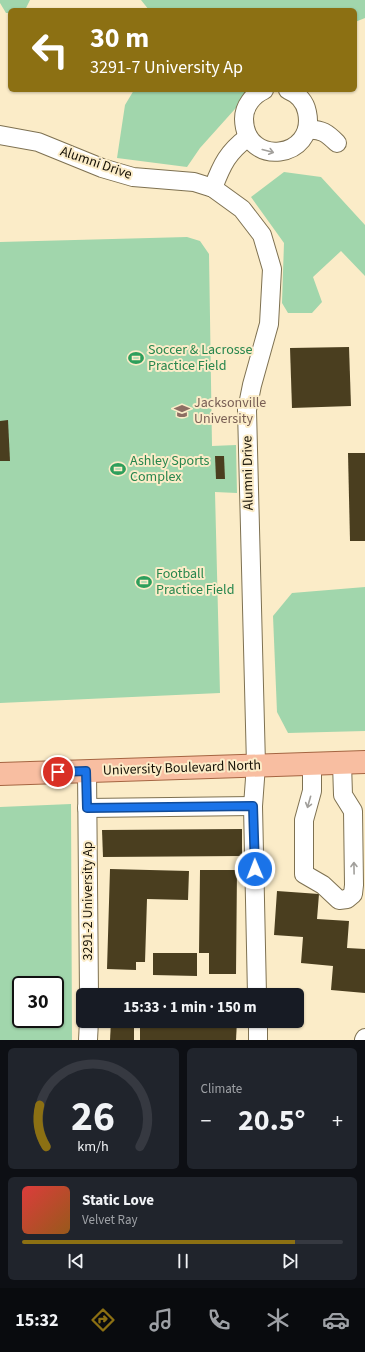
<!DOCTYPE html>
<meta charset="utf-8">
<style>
:root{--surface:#171b24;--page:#20242c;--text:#f1f3f6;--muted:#9ea1a6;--line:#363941;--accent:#8c7013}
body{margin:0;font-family:"Source Sans 3",sans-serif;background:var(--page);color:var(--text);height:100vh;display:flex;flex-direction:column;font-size:15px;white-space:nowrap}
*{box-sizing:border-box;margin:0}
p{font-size:13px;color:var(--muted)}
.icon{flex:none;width:22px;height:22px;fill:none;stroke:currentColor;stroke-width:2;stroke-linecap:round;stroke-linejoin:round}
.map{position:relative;height:1040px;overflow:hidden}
.drawer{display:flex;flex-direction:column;gap:8px;padding:8px;background:#0d0f14;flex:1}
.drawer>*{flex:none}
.top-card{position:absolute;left:8px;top:8px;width:349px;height:84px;border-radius:6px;box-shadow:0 1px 3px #0004;background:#8c7013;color:#fff;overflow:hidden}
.speed{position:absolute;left:12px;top:976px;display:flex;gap:8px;font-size:20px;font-weight:700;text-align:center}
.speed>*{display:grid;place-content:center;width:52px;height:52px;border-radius:50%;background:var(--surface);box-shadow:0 1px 3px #0004;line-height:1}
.speed .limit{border:2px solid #111;border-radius:6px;background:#fff;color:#111}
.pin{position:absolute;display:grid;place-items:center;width:34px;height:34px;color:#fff;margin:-17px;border:2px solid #fff;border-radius:50%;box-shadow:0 1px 4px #0007}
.me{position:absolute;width:44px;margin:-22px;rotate:359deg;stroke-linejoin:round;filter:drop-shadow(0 0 3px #0008)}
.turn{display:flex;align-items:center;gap:14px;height:84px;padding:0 16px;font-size:18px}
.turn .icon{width:52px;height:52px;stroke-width:2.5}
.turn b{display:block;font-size:28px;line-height:34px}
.big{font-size:30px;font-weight:700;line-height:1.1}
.drawer .card{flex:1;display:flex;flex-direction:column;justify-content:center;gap:6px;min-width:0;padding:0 14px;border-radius:6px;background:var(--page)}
.drawer .dial{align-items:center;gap:0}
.dial svg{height:104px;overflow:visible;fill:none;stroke:var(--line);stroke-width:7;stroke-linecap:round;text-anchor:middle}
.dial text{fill:var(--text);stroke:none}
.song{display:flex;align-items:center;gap:12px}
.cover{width:48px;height:48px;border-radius:6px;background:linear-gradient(135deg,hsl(0 70% 55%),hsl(30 70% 35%))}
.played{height:4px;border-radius:2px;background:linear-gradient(90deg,var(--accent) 85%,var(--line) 85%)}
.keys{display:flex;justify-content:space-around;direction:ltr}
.heat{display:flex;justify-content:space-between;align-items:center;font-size:22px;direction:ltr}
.drawer .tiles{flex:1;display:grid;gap:8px;grid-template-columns:1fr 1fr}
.card:last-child{grid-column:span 2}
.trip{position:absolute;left:76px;top:988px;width:228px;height:40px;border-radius:6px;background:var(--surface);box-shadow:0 1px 3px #0004;font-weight:700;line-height:40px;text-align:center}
.dock{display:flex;height:64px;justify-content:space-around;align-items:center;background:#090b0e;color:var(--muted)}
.dock .icon{width:28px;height:28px}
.dock .selected{color:var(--accent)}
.dock b{font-size:18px;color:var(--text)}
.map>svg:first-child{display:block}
.green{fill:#a1d6ac;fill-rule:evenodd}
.building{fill:#4a3e1f}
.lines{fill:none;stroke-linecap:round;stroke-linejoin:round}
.minor-casing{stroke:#7e7151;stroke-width:20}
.major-casing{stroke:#a56542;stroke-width:24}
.minor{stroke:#fff;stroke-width:18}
.major{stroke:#f8bea1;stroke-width:22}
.oneway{stroke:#a19f9b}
.route-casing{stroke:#114b97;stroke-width:10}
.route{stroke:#1a73e8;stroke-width:7}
.labels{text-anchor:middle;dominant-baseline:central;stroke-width:4;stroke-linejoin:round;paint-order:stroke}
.street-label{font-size:14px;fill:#151005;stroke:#fbecc8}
.leisure-label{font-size:14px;fill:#27864d;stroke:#fbecc8;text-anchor:start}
.education-label{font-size:14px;fill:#785e54;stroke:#fbecc8;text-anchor:start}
</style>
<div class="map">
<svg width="365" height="1040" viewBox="0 0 365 1040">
<rect width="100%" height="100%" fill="#fbecc8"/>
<g class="green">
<polygon points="0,0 30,0 25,10 10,10 10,13 6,13 0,3"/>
<polygon points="141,0 365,0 365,18 355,22 355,10 149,10"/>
<polygon points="134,90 252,90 200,148 187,167 117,158 125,105"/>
<polygon points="284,172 321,177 365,225 365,276 341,251 313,277 322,302 312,313 288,313 282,303 284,243 251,197"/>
<polygon points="187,237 200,241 209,254 212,446 236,445 237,493 215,492 220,693 0,703 0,242"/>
<polygon points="365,587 365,731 288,733 277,712 273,616 292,593"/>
<path d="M 71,804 L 72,1040 L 0,1040 L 0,807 ZM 21,985 L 55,985 L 55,1019 L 21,1019 Z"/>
</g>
<g class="building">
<polygon points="349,347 351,406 292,408 290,348"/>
<polygon points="8,420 10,461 0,461 0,421"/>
<polygon points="348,453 365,453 365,541 350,541"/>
<polygon points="215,456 224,456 225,479 216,479"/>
<polygon points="242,829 242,856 103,857 102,830"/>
<polygon points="110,869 189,871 188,900 147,899 145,962 136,962 136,970 107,969"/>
<polygon points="200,870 237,870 236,974 209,974 209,953 199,953"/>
<polygon points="277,891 319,894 317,919 349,921 347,948 365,949 365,993 331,990 333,966 301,963 303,937 274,935"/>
<polygon points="153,953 197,953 197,976 153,975"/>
<polygon points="111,1021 134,1021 134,1040 110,1040"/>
<polygon points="140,1021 237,1021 236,1040 140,1040"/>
</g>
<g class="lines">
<defs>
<g id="minor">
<path d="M 264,90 C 253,95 244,106 244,119 C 245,168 317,159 307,112 C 305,102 298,94 288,90"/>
<path d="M 307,130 C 321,128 328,134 337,143"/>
<polyline points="0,135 38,142 102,168 133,177 194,182 213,188 242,209 262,235 272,269 269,324 252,385 247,410 256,765 253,806 257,995"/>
<path d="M 213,188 C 222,164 228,152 248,137"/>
<polyline points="312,764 312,791 304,820 304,874 323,885 339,900 347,899 353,894 354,885 353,811 343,795 342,763"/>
<polyline points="87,771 89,995"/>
<polyline points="87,808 253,806"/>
<polyline points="258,1021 258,1040"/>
<polyline points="88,1040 89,1021"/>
<polyline points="364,1040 365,1038"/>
</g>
<polyline id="major" points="0,774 365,762"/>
</defs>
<use href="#minor" class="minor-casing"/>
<use href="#major" class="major-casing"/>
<use href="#minor" class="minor"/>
<use href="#major" class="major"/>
</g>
<defs><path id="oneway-shaft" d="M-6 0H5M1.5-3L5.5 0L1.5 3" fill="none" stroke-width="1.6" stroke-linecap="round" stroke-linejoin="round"/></defs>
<g class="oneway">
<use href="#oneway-shaft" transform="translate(268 151) rotate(15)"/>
<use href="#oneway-shaft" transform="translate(309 802) rotate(106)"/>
<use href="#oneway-shaft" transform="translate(354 868) rotate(-91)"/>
</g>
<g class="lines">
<defs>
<polyline id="route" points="58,772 86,771 87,808 253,806 255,869"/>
</defs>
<use href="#route" class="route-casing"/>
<use href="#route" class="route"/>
</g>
<defs>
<symbol id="stadium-bare" viewBox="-9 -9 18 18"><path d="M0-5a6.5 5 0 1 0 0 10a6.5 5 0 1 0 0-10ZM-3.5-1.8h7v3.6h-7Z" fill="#2e9e5b" stroke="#fbecc8" stroke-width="2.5" paint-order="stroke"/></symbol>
<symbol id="university-bare" viewBox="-9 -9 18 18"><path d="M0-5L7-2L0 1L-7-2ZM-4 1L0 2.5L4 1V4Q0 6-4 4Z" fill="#8d6e63" stroke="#fbecc8" stroke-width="2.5" paint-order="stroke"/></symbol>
</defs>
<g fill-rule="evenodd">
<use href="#stadium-bare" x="125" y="347" width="22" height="22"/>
<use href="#university-bare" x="171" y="400" width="22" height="22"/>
<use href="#stadium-bare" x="107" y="458" width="22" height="22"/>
<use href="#stadium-bare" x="133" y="571" width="22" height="22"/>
</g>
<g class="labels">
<g class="street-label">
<text transform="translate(96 163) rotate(19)">Alumni Drive</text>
<text transform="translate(248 473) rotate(-91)">Alumni Drive</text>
<text transform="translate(182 768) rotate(-2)">University Boulevard North</text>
<text transform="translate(88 901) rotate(-90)">3291-2 University Ap</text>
</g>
<g class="leisure-label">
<text x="148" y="350">Soccer &amp; Lacrosse<tspan x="148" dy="16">Practice Field</tspan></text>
<text x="130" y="461">Ashley Sports<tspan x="130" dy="16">Complex</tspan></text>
<text x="156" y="574">Football<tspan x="156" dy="16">Practice Field</tspan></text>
</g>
<g class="education-label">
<text x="194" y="403">Jacksonville<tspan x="194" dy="16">University</tspan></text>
</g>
</g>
</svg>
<div class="speed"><div class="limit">30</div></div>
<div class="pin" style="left:58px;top:772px;background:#d93025"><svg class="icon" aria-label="arrive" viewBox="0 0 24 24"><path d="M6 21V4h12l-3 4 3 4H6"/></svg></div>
<svg class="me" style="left:255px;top:869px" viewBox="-20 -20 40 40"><circle r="17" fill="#1a73e8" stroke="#fff" stroke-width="3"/><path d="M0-11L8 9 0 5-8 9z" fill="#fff"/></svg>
<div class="trip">15:33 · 1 min · 150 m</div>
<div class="top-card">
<div class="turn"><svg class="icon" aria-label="left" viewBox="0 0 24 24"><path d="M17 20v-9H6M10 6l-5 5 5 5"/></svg><div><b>30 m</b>3291-7 University Ap</div></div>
</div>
</div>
<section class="drawer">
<div class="tiles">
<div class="card dial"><svg viewBox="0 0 100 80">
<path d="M14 69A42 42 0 1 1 86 69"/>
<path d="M14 69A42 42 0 0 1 9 37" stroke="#8c7013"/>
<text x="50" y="56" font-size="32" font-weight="700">26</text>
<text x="50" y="72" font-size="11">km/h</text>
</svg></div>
<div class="card"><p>Climate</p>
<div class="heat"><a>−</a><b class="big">20.5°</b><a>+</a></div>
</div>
<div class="card">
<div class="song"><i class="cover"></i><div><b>Static Love</b><p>Velvet Ray</p></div></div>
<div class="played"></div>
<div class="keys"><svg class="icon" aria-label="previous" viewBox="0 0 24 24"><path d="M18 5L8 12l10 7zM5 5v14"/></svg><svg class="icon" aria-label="pause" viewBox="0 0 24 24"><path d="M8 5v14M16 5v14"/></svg><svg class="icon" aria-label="next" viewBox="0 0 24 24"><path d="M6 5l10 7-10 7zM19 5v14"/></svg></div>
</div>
</div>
</section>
<nav class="dock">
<b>15:32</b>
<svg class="icon selected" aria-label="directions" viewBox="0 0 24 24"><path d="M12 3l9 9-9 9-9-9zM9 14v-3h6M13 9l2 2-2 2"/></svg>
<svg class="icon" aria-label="music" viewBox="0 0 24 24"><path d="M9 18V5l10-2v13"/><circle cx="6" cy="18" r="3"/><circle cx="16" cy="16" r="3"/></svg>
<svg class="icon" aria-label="phone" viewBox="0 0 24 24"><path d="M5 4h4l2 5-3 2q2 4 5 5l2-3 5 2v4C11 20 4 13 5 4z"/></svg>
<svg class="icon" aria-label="climate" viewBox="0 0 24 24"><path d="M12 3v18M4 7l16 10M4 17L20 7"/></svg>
<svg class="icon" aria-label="car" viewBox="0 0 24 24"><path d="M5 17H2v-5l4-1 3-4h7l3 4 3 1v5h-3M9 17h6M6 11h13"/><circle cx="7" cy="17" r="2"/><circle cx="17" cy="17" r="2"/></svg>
</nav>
